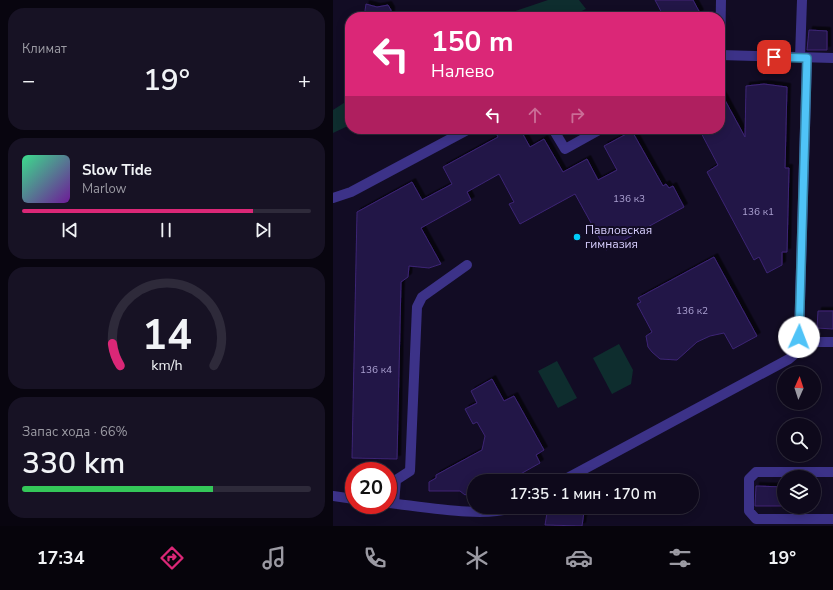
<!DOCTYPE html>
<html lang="ru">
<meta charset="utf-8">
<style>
:root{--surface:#0e091b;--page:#171224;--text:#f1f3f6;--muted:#9b9aa3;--line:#2e2a3a;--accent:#db2777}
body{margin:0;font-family:"Nunito Sans",sans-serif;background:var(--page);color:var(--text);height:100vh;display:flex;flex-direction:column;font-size:15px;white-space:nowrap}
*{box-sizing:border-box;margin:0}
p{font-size:13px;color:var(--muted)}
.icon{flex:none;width:22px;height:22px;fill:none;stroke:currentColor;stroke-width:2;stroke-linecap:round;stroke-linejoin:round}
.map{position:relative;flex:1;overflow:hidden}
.panel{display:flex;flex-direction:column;gap:8px;padding:8px;background:#08050f;width:333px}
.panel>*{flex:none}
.guide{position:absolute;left:12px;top:12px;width:380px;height:122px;border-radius:16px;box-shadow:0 2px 10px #0003,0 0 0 1px var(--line);background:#db2777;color:#fff;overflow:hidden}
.needle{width:26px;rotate:3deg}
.fabs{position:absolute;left:444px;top:366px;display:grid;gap:8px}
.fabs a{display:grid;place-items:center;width:44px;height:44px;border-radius:50%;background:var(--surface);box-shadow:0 2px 10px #0003,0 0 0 1px var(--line);font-size:20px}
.speed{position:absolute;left:12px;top:462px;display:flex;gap:8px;font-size:20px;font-weight:700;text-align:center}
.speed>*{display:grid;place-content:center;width:52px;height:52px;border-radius:50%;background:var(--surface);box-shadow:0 2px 10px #0003,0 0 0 1px var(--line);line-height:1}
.speed .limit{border:6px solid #d22;background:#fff;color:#111}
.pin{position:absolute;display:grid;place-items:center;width:34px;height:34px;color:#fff;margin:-17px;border-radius:8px;box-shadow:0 2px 6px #0006}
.me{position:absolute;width:44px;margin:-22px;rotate:2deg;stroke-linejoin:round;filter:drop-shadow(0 0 3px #0008)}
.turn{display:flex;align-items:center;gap:14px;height:84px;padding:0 20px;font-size:18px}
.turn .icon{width:52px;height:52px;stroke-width:2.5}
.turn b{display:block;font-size:28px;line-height:34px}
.lanes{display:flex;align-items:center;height:38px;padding:0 20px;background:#0003;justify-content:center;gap:20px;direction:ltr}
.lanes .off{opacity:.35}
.big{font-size:30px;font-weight:600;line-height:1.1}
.panel .widget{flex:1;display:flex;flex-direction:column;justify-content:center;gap:6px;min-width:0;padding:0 14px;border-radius:16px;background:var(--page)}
.panel .dial{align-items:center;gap:0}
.dial svg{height:104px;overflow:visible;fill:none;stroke:var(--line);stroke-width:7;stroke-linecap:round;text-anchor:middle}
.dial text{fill:var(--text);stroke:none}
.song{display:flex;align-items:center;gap:12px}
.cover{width:48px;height:48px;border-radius:6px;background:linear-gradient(135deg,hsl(150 70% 55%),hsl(280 70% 35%))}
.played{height:4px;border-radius:2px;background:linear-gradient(90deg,var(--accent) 80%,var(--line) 80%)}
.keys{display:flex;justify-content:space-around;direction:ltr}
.heat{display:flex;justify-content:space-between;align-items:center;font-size:22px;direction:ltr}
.charge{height:6px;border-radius:3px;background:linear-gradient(90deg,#34c759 66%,var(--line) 0)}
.trip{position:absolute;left:134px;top:474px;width:232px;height:40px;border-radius:20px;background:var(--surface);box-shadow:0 2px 10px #0003,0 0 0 1px var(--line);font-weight:600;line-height:40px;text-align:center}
.tab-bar{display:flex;height:64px;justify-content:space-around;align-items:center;background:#06040b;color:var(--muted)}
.tab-bar .icon{width:28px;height:28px}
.tab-bar .active{color:var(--accent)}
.tab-bar b{font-size:18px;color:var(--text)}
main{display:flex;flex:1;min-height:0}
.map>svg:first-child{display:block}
.green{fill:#0e2d2e}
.building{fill:#241647;stroke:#3c2575;filter:url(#shadow)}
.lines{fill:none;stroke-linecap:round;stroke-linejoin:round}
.minor{stroke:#3c3288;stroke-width:10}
.route-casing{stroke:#337fa1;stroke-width:10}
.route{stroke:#4fc3f7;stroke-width:7}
.poi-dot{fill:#00ccfa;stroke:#120c24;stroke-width:1.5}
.labels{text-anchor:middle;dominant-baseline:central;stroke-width:4;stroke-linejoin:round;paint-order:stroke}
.number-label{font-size:10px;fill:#aba1d1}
.poi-label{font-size:12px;fill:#d8cfff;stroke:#120c24;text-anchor:start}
</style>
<main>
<section class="panel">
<div class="widget"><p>Климат</p>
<div class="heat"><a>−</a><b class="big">19°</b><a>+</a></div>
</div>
<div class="widget">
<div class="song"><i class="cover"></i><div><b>Slow Tide</b><p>Marlow</p></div></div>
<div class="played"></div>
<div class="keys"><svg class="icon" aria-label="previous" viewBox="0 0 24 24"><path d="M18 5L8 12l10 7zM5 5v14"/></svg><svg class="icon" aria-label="pause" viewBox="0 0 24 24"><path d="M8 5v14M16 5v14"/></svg><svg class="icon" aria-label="next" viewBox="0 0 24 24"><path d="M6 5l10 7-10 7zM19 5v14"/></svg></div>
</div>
<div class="widget dial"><svg viewBox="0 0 100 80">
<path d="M14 69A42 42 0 1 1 86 69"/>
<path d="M14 69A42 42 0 0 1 8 52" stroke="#db2777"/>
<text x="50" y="56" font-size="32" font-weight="700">14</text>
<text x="50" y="72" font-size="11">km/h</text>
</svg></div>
<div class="widget"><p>Запас хода · 66%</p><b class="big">330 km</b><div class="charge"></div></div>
</section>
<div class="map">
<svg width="500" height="526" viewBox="0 0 500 526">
<defs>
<filter id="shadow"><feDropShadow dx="3.5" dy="-3.5" stdDeviation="0" flood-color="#0009"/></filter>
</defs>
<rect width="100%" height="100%" fill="#120c24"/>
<g class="green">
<polygon points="215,0 246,0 253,9 236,17 165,17"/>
<polygon points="17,99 17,125 0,133 0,110"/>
<polygon points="286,344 300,370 298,384 279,394 260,358"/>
<polygon points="224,361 244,398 225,408 205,371"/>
</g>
<g class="building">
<polygon points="322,0 360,0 367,13 360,17 331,17"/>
<polygon points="33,4 44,7 55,5 58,10 58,17 31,17"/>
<polygon points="476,30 494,31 494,50 474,50"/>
<polygon points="431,84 454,87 452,168 456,168 454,252 449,252 449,265 434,273 426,257 421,260 374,172 385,165 366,129 387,129 387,91 412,137 413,86"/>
<polygon points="175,129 187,129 197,147 211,139 230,172 254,159 265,180 284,170 271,146 299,131 330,186 333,184 336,188 340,186 351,207 273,250 242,194 187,224 176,204 181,202 166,174 134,192 138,200 88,228 108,264 96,268 76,266 75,277 68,282 64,459 19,458 24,212 79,182 89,200 119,184 110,167 165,137 164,135"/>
<polygon points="381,257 424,336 400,349 391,333 377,336 364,342 344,360 327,359 319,352 315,347 313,336 319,332 304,304 308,302 305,298"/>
<polygon points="485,311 500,311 500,329 484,328"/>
<polygon points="159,379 171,401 181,396 211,450 203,455 207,463 175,481 141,481 141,490 132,495 127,491 96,491 96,482 103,478 103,475 149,450 152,436 144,422 140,424 132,409 144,403 138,391"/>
<polygon points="423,486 451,487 451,506 422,506"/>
<polygon points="215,507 226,507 225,509 251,512 249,526 212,525"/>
</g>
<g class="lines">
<g class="minor">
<polyline points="387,55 500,58"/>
<polyline points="387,55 388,0"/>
<polyline points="467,57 469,0"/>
<polyline points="220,129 232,149 268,129"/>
<polyline points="0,198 18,192 136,129"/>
<polyline points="473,344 466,337 474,58"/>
<polyline points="500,472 423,472 416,479 416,511 423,519 500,519"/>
<polyline points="229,481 456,359 476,342 500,342"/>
<polyline points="0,496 21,499"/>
<path d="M 56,503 C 85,506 156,519 180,507"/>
<polyline points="61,503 63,480 77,471 84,307 89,297 134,265"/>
</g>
</g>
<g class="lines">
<defs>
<polyline id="route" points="441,57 474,58 466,337"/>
</defs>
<use href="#route" class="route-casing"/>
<use href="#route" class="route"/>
</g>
<circle class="poi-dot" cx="244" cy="237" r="4"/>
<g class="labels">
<g class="number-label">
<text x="296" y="199">136 к3</text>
<text x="425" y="212">136 к1</text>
<text x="359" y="311">136 к2</text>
<text x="43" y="370">136 к4</text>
</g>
<g class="poi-label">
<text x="252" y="230">Павловская<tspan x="252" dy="14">гимназия</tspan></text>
</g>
</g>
</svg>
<div class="fabs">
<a><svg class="needle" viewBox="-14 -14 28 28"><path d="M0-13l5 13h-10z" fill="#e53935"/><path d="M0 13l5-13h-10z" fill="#9b9aa3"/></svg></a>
<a><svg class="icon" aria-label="search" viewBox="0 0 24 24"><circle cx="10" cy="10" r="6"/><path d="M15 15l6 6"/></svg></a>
<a><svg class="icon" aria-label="layers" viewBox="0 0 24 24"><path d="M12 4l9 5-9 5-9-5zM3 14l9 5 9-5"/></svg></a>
</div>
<div class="speed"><div class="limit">20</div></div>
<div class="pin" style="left:441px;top:57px;background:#d93025"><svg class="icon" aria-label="arrive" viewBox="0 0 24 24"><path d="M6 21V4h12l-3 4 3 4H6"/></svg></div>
<svg class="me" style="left:466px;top:337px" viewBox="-20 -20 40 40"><circle r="19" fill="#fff"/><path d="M0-13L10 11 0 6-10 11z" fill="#4fc3f7"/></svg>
<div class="trip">17:35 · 1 мин · 170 m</div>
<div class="guide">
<div class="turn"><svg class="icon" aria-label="left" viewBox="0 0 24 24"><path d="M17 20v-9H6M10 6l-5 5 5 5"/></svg><div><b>150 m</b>Налево</div></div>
<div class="lanes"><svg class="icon" aria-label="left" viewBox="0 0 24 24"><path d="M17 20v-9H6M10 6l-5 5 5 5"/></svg><svg class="icon off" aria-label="ahead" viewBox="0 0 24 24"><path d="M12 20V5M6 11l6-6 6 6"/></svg><svg class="icon off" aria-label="right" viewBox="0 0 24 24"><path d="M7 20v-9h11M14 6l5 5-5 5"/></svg></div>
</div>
</div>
</main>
<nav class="tab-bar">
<b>17:34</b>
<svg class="icon active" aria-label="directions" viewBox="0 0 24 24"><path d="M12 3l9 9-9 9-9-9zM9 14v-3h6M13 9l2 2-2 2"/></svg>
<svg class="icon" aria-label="music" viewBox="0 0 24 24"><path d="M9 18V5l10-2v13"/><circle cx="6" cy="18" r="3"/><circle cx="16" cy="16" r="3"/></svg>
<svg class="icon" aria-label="phone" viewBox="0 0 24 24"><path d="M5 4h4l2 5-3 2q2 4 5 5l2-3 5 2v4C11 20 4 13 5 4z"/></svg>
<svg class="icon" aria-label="climate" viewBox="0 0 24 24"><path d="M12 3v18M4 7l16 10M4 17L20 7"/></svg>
<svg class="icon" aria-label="car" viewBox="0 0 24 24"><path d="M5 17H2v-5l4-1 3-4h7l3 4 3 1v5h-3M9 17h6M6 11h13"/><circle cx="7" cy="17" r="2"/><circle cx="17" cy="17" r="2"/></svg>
<svg class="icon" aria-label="filters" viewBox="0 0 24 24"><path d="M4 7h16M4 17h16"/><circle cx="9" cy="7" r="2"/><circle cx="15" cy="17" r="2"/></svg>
<b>19°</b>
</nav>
